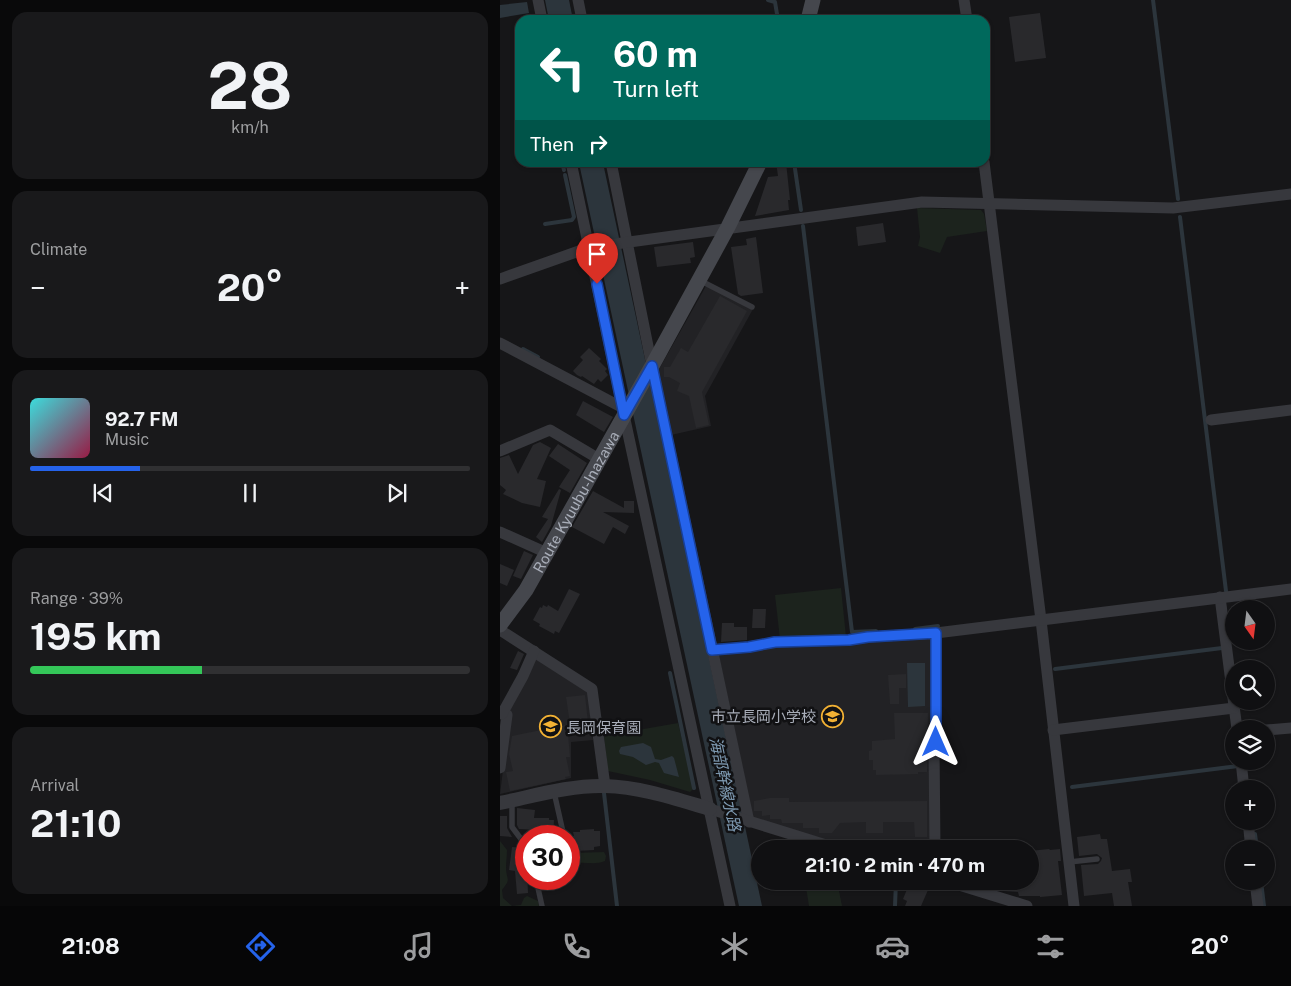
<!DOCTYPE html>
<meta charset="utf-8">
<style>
:root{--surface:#101012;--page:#19191b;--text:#f1f3f6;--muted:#9c9d9f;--line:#303032;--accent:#2563eb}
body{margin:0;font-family:"Public Sans","Noto Sans JP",sans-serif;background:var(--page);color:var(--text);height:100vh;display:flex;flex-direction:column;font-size:19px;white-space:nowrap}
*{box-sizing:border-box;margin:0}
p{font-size:16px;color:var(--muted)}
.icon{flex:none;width:28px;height:28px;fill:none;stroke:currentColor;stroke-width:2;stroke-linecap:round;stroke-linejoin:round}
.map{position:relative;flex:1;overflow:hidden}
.sheet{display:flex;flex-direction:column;gap:12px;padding:12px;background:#09090a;width:500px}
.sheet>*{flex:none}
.banner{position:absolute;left:15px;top:15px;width:475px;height:152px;border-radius:15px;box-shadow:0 1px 4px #0004,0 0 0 1px var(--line);background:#00695c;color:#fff;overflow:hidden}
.needle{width:32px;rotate:166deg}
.tools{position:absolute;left:725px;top:600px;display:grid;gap:10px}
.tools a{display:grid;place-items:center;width:50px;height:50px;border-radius:50%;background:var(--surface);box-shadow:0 1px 4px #0004,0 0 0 1px var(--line);font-size:25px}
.speed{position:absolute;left:15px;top:825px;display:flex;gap:10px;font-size:25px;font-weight:700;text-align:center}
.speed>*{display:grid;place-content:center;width:65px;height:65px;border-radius:50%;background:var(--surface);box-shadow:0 1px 4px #0004,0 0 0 1px var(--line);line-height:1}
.speed .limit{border:8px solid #d22;background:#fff;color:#111}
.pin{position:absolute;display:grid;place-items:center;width:42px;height:42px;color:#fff;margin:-51px -21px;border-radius:50% 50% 50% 0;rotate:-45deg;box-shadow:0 0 5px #0007}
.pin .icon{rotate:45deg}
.me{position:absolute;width:55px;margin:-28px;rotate:0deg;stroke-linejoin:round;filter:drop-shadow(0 0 4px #0008)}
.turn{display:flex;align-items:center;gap:18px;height:105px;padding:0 15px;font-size:22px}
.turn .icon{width:65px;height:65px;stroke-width:2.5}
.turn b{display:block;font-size:35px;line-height:42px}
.then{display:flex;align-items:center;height:48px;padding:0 15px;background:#0003;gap:10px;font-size:19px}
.big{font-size:38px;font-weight:700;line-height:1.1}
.sheet .card{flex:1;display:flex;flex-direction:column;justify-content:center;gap:8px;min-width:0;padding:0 18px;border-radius:15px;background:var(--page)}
.sheet .dial{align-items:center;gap:0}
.dial b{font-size:65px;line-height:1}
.song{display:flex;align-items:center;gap:15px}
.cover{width:60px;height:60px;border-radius:8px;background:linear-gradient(135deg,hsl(180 70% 55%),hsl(340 70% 35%))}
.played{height:5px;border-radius:2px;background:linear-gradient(90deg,var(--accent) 25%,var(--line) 25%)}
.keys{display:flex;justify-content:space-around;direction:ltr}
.heat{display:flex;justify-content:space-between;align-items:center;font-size:28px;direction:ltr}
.charge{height:8px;border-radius:4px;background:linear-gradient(90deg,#34c759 39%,var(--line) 0)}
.trip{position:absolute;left:251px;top:840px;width:288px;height:50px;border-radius:25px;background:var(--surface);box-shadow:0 1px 4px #0004,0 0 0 1px var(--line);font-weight:700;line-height:50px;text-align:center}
.tabs{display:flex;height:80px;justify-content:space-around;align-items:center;background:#060607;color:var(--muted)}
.tabs .icon{width:35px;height:35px}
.tabs .selected{color:var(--accent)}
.tabs b{font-size:22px;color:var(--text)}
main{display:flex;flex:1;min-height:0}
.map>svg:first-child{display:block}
.built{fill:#222225}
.green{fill:#1c231d}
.water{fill:#2c353c}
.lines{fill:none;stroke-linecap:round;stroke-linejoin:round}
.stream{stroke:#2c353c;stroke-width:4}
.building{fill:#29292c}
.service{stroke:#37383d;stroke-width:5.5}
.minor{stroke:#37383d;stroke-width:11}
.tertiary{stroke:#37383d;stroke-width:14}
.secondary{stroke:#45474d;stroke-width:15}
.route-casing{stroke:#184099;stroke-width:12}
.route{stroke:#2563eb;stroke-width:9}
.labels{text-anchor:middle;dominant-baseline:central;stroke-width:5;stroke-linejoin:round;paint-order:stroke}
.street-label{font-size:15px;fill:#a8adb8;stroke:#111113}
.poi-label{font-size:15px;fill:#a8adb8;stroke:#111113;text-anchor:end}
.water-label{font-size:16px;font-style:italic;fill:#7f9bb3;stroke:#111113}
</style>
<main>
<section class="sheet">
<div class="card dial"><b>28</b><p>km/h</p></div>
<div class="card"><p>Climate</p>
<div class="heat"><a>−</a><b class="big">20°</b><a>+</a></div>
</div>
<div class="card">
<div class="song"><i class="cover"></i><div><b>92.7 FM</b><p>Music</p></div></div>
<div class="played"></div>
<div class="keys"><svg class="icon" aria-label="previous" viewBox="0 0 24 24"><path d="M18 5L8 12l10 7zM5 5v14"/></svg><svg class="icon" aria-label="pause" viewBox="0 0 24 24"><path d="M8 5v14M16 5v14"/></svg><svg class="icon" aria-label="next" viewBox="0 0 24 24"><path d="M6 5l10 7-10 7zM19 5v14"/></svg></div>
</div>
<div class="card"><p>Range · 39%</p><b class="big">195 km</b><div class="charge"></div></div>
<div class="card"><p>Arrival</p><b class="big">21:10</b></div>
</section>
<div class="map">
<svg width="791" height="906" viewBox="0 0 791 906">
<rect width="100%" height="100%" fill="#161618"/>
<g class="built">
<polygon points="206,286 253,309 205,396 211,426 171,435 158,371"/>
<polygon points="431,637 433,849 358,849 253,818 218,652 275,644"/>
<polygon points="34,657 88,691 93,740 71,742 71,778 0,794 10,714 5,713"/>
</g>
<g class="green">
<polygon points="417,208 481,210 484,214 487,231 447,237 440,253 418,246 420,237"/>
<polygon points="341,588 346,637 280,639 275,595"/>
<polygon points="178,723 194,788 190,792 150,780 108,771 104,736"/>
<path d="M 0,841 L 7,850 C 7,856 6,862 6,867 C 6,880 12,878 2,890 L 3,898 L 12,906 L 21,905 L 24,898 L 27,896 L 38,901 L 39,906 L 0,906 Z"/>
<path d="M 69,850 L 73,853 L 104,852 L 106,856 L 105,861 C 94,866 81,860 71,865 L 69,875 Z"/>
<polygon points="305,881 337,881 342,906 309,906"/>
</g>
<g class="water">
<polygon points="45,0 69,0 73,20 49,20"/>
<polygon points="27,2 29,13 0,18 0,5"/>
<polygon points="79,163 103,163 262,906 239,906"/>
<polygon points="407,663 425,663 425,706 408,707"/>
<polygon points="143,743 151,747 155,759 161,760 172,756 174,758 179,777 164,773 159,763 155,762 146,765 133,757 120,754 119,751 121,747"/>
</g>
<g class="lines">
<g class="stream">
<polyline points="268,0 275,2 278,20"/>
<polyline points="653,0 678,199"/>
<polyline points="62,162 64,170"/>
<polyline points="294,162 301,210"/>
<polyline points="680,217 726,591"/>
<polyline points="45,224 72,220 74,217 65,175"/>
<polyline points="303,226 352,632 376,631"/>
<polyline points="23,349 38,357"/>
<polyline points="415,629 438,626"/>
<polyline points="555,669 722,648"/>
<polyline points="170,673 194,788"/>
<polyline points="572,787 738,766"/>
<polyline points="104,793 117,906"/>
<polyline points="755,834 757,849"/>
<polyline points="761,881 764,906"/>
<polyline points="395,906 396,881"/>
</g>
</g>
<g class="building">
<polygon points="540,13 546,58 515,62 509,17"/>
<polygon points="276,162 286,162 290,200 288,200 289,210 255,216 268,177 278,176"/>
<polygon points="383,223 386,242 358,246 356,227"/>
<polygon points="256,237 263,293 241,296 238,294 231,247 247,245 246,239"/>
<polygon points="193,242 195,257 190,258 191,263 157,267 154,247"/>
<polygon points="220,296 247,311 202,392 209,425 196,428 189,396 177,391 180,383 169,377 164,377 164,367 170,367 181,348 188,352"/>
<polygon points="89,348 101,359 99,361 107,369 105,371 108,375 101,382 98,379 94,384 82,376 81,377 77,375 73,371 83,360 80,357"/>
<polygon points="83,401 113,417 104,432 76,415"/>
<polygon points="40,442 51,448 37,479 46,481 40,507 22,503 3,494 6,490 0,485 0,458 9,455 18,474 33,445"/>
<polygon points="58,444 87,463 70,493 59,487 70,470 49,456"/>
<polygon points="59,489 61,490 51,526 42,542 36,537 48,519 42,517"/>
<polygon points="93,491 124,508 124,501 134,501 134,513 103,512 129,526 125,534 113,527 104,544 72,527"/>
<polygon points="24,551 33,555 21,579 13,576"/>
<polygon points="0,564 14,570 7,586 0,583"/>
<polygon points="69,589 80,594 59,633 55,631 54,634 39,626 40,624 33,620 40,607 42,608 43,605 47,607 48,605 58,611"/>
<polygon points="253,609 266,609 265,628 252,628"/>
<polygon points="222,623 234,623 234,627 247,627 247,640 221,642"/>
<polygon points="18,651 24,654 17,670 10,668"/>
<polygon points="406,674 406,688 399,688 399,704 390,704 388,675"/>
<polygon points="85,695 89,732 68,734 70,757 66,757 70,776 65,777 66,779 10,791 6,772 13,771 9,754 12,736 70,724 66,697"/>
<polygon points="394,713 428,713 427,772 418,772 418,774 376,775 376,770 373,770 373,760 369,760 369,751 372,750 372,741 395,739"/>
<polygon points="270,798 289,798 289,802 427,801 427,837 415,837 414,822 383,822 383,833 366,833 366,822 340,823 332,833 319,833 319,828 303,828 303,823 282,823 281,819 270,819 270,815 262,816 262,811 254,811 254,801"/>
<polygon points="17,808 35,810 34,818 49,818 49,820 54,820 53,835 38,834 38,830 19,829 17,825"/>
<polygon points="0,816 7,816 7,828 12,837 0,836"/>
<polygon points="94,829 94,831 100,831 100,846 94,847 94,850 75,851 74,847 69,847 69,837 74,836 73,832 80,832 80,830"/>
<polygon points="600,834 601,839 607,839 612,871 630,869 632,882 628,882 632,906 614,906 612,893 584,896 581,865 598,864 601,861 602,858 597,854 579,856 577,837"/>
<polygon points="12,847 25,848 24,851 26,852 28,893 17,894 15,871 9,870"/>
<polygon points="549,849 550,850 560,849 561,861 558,861 562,895 540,897 540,896 519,896 518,892 503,891 502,881 530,881 530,851"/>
<polygon points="410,882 428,890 421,906 405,906 407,901 403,899"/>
</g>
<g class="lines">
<g class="service">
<polyline points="201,281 252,307"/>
<polyline points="54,792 63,832"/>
<polyline points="12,801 12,827 21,839"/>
<polyline points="569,862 597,859"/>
<polyline points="36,879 42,906"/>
</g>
<g class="minor">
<polyline points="38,0 42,20"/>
<polyline points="78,0 82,20"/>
<polyline points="464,0 467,20"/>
<polyline points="71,162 124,415 230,906"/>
<polyline points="111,162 152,366 249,822"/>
<polyline points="484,162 541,620 574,906"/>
<polyline points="0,279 79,251 122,243 422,202 673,208 791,194"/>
<polyline points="0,343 123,408"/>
<polyline points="711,420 791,410"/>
<polyline points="0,451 50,430 99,459"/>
<polyline points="0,532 47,553"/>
<polyline points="720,597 737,729"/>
<polyline points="0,630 92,689 105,786"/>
<polyline points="212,650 249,647 275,642 349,640 368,637 436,633 791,589"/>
<polyline points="0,713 7,715 0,768"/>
<polyline points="2,714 23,676 34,651"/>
<polyline points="553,730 734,708"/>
<polyline points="766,730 791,728"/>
<polyline points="741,761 744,789"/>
<polyline points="210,809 339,849"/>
<polyline points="748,821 751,849"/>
<polyline points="435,849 434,743 436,742 436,633"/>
<polyline points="446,881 527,906"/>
<polyline points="755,881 758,906"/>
</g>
<path class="tertiary" d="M 0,803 C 34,796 70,785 105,786 C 141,787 176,799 210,809"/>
<g class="secondary">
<polyline points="308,20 313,0"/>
<path id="s1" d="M 0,625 L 26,590 L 152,366 L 228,227 L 260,162"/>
</g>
</g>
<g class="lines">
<defs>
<polyline id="route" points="97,284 124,415 152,366 212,650 249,647 275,642 349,640 368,637 436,633 436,742"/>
</defs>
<use href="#route" class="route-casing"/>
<use href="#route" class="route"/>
</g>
<defs>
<symbol id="school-ring" viewBox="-11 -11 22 22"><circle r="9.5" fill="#111113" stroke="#f2b134" stroke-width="1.5"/><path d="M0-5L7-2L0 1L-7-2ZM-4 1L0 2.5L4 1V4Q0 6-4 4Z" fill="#f2b134"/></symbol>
</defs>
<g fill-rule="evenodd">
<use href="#school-ring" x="320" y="704" width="25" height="25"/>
<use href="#school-ring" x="38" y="714" width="25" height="25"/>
</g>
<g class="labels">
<g class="street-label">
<text stroke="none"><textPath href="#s1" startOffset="145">Route Kyuubu-Inazawa</textPath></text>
</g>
<g class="poi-label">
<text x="316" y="716">市立長岡小学校</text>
<text x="66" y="727" text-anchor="start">長岡保育園</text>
</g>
<g class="water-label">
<text transform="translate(225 784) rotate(78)">海部幹線水路</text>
</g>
</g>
</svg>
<div class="tools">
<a><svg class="needle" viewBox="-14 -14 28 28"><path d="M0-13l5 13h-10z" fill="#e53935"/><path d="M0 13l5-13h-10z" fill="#9c9d9f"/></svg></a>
<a><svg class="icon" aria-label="search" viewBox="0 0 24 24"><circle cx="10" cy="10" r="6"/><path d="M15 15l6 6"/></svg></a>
<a><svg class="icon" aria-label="layers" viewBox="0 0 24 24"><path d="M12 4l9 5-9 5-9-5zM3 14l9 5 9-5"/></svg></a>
<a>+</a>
<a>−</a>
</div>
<div class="speed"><div class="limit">30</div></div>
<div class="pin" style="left:97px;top:284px;background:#d93025"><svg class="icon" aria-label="arrive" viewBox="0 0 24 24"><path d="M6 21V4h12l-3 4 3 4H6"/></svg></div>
<svg class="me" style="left:436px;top:742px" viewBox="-20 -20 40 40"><path d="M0-17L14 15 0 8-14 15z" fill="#2563eb" stroke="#fff" stroke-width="4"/></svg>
<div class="trip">21:10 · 2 min · 470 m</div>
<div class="banner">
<div class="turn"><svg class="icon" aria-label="left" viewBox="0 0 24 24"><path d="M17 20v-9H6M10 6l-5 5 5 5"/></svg><div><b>60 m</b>Turn left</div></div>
<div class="then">Then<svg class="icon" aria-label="right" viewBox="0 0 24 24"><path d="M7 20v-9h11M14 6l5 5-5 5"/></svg></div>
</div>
</div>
</main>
<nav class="tabs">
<b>21:08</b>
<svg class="icon selected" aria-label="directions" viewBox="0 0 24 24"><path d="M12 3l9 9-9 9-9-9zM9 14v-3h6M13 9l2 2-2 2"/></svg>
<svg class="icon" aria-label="music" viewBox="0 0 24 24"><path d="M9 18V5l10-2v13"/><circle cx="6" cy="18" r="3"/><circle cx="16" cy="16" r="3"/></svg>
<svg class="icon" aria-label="phone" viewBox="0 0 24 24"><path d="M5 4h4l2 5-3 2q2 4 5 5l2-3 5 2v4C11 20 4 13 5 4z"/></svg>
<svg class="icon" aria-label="climate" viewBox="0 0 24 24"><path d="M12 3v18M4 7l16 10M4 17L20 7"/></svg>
<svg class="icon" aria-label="car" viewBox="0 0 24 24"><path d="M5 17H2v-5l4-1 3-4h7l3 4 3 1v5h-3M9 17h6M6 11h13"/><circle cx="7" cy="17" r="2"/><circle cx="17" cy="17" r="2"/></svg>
<svg class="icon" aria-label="filters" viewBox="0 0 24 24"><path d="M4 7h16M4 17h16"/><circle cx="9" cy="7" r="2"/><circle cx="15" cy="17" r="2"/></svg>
<b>20°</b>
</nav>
